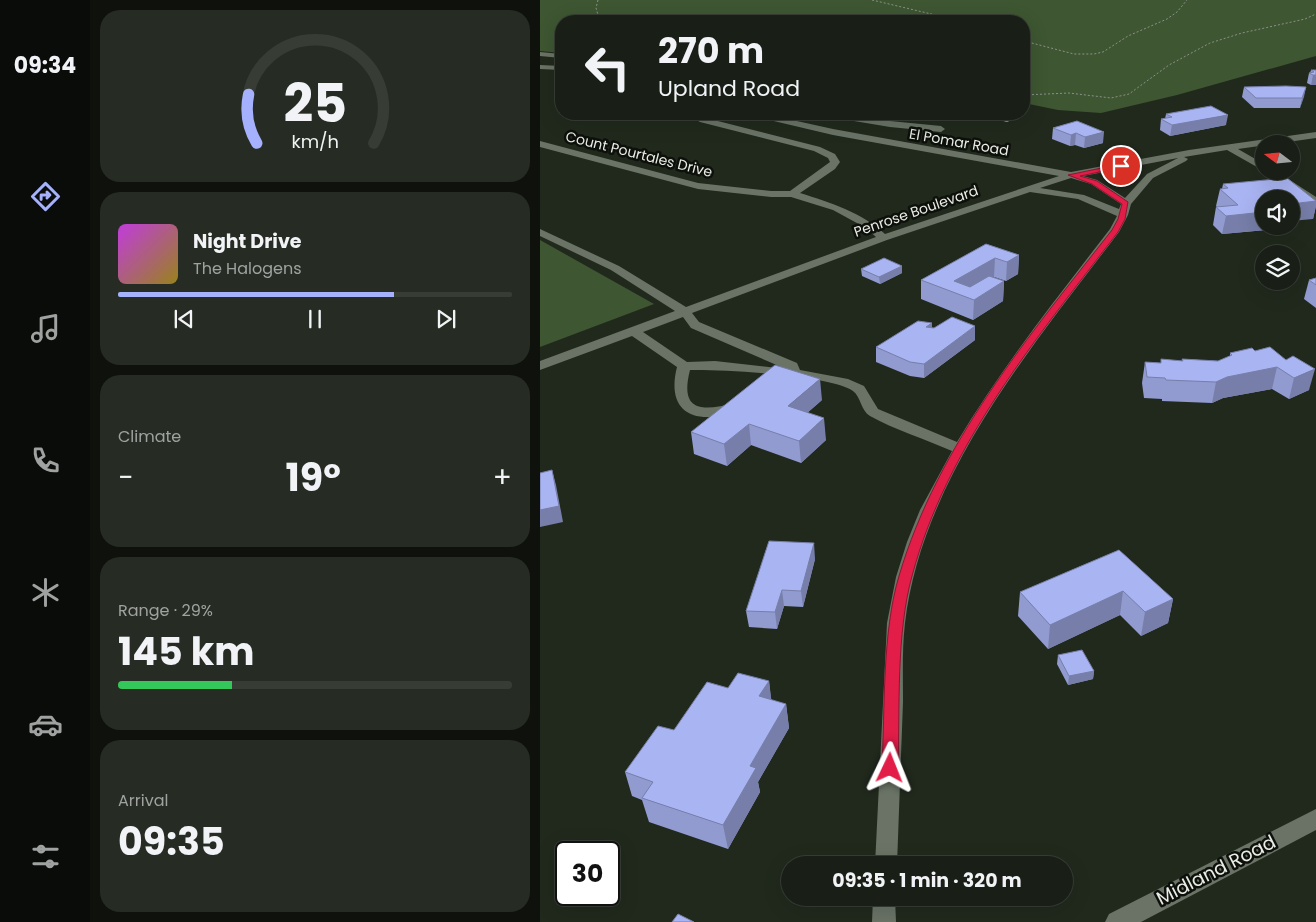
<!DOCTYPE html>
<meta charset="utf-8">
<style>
:root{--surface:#191f16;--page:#262c23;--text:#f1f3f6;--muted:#9fa2a1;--line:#373d35;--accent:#a5b1fc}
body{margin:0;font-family:Poppins,sans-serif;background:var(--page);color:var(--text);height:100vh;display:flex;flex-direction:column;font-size:19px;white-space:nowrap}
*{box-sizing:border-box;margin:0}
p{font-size:16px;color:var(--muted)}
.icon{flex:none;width:28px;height:28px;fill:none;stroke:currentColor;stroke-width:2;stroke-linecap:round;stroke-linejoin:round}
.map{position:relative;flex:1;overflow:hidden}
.drawer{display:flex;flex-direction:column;gap:10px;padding:10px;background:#0e110c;width:450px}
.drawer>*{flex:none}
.hud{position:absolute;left:15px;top:15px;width:475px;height:105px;border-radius:20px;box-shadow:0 5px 20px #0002,0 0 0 1px var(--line);background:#191f16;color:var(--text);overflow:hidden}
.needle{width:32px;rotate:286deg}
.fabs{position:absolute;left:715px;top:135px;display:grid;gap:10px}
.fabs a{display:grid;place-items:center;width:45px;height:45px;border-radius:50%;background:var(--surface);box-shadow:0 5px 20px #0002,0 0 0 1px var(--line);font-size:25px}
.speed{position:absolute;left:15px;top:841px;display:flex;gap:10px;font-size:25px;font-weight:700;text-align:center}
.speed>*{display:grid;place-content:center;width:65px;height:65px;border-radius:50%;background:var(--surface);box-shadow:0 5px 20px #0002,0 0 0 1px var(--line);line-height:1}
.speed .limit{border:2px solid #111;border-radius:8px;background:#fff;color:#111}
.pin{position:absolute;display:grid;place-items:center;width:42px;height:42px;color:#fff;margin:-21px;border:2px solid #fff;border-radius:50%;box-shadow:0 1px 5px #0007}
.me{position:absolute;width:55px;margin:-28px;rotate:2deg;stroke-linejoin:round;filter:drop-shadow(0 0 4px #0008)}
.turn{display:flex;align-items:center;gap:18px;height:105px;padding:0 20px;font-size:22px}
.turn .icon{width:65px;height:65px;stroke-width:2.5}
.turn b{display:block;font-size:35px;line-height:42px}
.big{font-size:38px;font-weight:700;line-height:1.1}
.drawer .tile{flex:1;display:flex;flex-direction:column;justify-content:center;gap:8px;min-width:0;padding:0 18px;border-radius:20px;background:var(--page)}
.drawer .dial{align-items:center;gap:0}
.dial svg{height:130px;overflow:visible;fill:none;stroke:var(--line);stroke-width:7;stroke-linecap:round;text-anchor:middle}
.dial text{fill:var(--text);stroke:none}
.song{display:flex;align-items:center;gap:15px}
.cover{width:60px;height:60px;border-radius:8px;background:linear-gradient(135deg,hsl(290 70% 55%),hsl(50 70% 35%))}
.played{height:5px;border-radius:2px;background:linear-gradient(90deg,var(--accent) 70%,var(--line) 70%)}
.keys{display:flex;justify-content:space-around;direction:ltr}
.heat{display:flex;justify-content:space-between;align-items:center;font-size:28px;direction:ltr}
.charge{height:8px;border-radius:4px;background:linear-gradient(90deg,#34c759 29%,var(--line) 0)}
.trip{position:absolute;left:241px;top:856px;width:292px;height:50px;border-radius:25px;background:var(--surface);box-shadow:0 5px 20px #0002,0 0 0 1px var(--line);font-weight:700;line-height:50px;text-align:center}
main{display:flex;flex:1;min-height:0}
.menu{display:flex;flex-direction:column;width:90px;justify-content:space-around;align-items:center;background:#0a0c09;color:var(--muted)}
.menu .icon{width:35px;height:35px}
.menu .selected{color:var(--accent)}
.menu b{font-size:22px;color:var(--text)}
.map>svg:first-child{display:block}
.green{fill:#3e5632}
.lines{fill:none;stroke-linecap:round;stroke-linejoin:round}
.path{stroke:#8b9288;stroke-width:1;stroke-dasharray:2 2;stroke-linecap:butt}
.minor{fill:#6a7366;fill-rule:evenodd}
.wall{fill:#919bd0}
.shaded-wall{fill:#767ea9}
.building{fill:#a9b4f2;stroke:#767ea9}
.route{fill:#e11d48;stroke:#92132f}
.labels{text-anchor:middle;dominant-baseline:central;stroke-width:5;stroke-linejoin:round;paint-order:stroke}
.far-street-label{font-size:14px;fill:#e8ede5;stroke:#0d100b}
.near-street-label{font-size:19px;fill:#e8ede5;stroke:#0d100b}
</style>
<main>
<nav class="menu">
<b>09:34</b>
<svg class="icon selected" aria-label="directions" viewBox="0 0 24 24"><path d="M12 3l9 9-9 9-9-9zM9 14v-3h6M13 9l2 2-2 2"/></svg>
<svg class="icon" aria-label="music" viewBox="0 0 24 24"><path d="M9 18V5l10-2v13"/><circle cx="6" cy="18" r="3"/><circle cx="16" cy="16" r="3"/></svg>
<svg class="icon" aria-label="phone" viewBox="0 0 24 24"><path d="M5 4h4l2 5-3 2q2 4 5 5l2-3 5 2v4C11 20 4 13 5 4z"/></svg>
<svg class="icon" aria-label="climate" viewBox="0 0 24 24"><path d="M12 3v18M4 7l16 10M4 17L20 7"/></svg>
<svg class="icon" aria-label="car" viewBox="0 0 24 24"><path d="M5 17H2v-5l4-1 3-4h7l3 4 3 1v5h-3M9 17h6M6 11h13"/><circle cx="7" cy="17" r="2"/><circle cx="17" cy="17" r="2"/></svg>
<svg class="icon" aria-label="filters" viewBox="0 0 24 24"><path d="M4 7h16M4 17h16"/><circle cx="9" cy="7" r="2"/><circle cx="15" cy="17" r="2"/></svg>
</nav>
<section class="drawer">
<div class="tile dial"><svg viewBox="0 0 100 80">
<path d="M14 69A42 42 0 1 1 86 69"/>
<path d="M14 69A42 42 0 0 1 9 39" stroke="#a5b1fc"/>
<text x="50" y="56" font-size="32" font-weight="700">25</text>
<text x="50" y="72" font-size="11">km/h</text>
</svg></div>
<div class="tile">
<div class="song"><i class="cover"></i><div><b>Night Drive</b><p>The Halogens</p></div></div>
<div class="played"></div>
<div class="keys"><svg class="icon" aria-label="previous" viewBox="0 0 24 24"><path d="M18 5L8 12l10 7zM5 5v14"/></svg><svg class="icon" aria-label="pause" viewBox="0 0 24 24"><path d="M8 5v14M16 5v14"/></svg><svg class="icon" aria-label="next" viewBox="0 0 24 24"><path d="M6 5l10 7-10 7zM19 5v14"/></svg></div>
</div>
<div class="tile"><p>Climate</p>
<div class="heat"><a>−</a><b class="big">19°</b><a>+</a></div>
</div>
<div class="tile"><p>Range · 29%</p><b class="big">145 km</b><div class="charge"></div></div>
<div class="tile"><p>Arrival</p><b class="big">09:35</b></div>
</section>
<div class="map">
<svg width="776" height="922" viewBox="0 0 776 922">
<rect width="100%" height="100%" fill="#21291d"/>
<g class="green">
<polygon points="0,0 776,0 776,56 637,95 561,113 518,110 484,103 484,21 21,21 21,53 0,51"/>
<polygon points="0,240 114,304 0,347"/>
</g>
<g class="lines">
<g class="path">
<polyline points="58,0 56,8 58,15 87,21"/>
<polyline points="332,0 421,21"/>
<polyline points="484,41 534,54 554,54 563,52 588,36 627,19 637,12 647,0"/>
<polyline points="484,95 529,93 571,98 589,94 629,65 670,43 702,33 765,19 776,14"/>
</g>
<g class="minor">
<polygon points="0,52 21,54 21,58 0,56"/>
<polygon points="0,65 21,66 21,70 0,69"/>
<path d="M 146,114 L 156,114 L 166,118 L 280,147 L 295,154 L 300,162 L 295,169 L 260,193 C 291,203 321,212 345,234 L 519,176 L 293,135 L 212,116 L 211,114 L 225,114 L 293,129 L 531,172 L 649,150 L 776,132 L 776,138 L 698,149 L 724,164 L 724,171 L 687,150 L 644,157 L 648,159 L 646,161 L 613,178 L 591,204 L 588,215 L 579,232 C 493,345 382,477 365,623 C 362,649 363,676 363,702 C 361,756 359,811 357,865 L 335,865 L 347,623 L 356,577 L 367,542 L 380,510 L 412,451 C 385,439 355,430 330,416 C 321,411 321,397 313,391 C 290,375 180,369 150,370 C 139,413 163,411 195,403 L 202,407 C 198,413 187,415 180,416 C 143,422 128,402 137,367 L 92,336 L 0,370 L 0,361 L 135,311 L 71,270 L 0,236 L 0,229 L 79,266 L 146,307 L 336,237 L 326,228 L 293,210 L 251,197 L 231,197 L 158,189 L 0,147 L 0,141 L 158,183 L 231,191 L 250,191 L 290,162 L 288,158 L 274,151 L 160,122 ZM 638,158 L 607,174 L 585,198 L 557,180 L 543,176 ZM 531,178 L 551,184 L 581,204 L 579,209 L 544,195 L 500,188 ZM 490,192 L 538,199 L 577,216 L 570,229 C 516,299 462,367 417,442 L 338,409 L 324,386 L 308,379 L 260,370 L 257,363 L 159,322 L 152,313 L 347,240 ZM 143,317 L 151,328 L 246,369 L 175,361 L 147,362 L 103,332 Z"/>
<polygon points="286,114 304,114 350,121 401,126 405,129 401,132 350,127 290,117"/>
<polygon points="724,171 736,171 776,197 776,204"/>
<polygon points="776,809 776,830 601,922 565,922 569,914"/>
<polygon points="333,898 355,898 356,922 332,922"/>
</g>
</g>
<g class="wall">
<polygon points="771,70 776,70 776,85 771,85 767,83 769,73 770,73"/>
<polygon points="704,87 766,87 760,108 714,108 702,97"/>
<polygon points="425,114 478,114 477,117 467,122 452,118 425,117"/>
<polygon points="626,114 686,125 630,136 620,130 621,119 625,119"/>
<polygon points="537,121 563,143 544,148 535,145 530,146 512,139 513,128"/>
<polygon points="683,184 776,201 776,206 773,219 751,199 724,226 727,226 726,230 682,234 673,225 676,207 677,207 676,206 680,189 682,189"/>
<polygon points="446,244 479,255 478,274 466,281 454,277 453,277 464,281 463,301 433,320 381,299 381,280"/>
<polygon points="362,266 362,273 340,284 322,276 321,269"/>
<polygon points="776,278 776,308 764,299 769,280"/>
<polygon points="392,323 392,328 394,328 435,326 435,340 384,378 370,376 336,362 336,347"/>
<polygon points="730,347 769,390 749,399 732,389 683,398 672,403 622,401 622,399 604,398 602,383 605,362 620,363 642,361 642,359 678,361 690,356 690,353 715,351"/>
<polygon points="282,400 267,413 286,440 261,463 211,445 187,466 154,454 151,432"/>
<polygon points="579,550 633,599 628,623 601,636 580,615 508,649 478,616 480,592"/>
<polygon points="275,559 263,607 244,606 237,629 209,627 206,611"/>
<polygon points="518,655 554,671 553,679 528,685 517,664"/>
<polygon points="229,681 231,700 246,704 249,728 218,782 220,792 188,849 109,822 102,800 92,796 85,772 134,730 188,688"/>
</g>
<g class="shaded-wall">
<polygon points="773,75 776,75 776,85 771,85"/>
<polygon points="766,87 764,97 760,108 762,98"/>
<polygon points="467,114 478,114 477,117 467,122"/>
<polygon points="688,115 686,125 630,136 632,125"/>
<polygon points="564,132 563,143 544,148 545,137"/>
<polygon points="536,133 535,145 530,146 531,135"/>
<polygon points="776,201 776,206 773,219 751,221 751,204"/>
<polygon points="724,206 724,226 727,226 726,230 682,234 686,216"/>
<polygon points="479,255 478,274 466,281 467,262"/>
<polygon points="455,258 454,277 422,296 414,281"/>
<polygon points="362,266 362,273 340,284 339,277"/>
<polygon points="464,281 463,301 433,320 434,300"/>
<polygon points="392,323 392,337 386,327"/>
<polygon points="435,326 435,340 384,378 384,364"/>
<polygon points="737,367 732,389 683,398 672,403 676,382 687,377"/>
<polygon points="775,369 769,390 749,399 754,378"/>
<polygon points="280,379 282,400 250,428 248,406"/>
<polygon points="284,418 286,440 261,463 259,441"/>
<polygon points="209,424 211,445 187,466 184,444"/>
<polygon points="12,470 16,485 23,522 0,527 0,510"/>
<polygon points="274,543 275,559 263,607 261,591"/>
<polygon points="242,590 244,606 237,629 235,612"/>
<polygon points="583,591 580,615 508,649 510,625"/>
<polygon points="633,599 628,623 601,636 605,612"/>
<polygon points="554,671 553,679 528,685 529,676"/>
<polygon points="229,681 232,705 219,696"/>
<polygon points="246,704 249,728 218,782 220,792 188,849 183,825 210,766"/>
</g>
<g class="building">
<polygon points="771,70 776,70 776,75 773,75 769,73 774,72"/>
<polygon points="746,86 766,87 762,98 716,98 704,87"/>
<polygon points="671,106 688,115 632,125 621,119 632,117 626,114"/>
<polygon points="537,121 564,132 545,137 536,133 531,135 513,128"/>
<polygon points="747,178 776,201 751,204 751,199 724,199 724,212 686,216 676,207 698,205 680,189 688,188 683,184"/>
<polygon points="446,244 479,255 467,262 455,258 414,281 430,287 449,276 464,281 434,300 381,280"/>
<polygon points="344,258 362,266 339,277 321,269"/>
<polygon points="776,278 776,285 769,280"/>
<polygon points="412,317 435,326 384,364 370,362 336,347 378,321 392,323 386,327 394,328"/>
<polygon points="730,347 746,360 753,356 775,369 754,378 737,367 687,377 676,382 626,380 625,378 607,377 605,362 621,363 621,359 643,361 642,359 678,361 692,355 690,353 712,348 715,351"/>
<polygon points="235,365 280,379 248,406 284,418 259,441 209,424 184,444 151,432"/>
<polygon points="12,470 19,506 0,510 0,473"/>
<polygon points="229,541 274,543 261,591 242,590 235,612 206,611"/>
<polygon points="579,550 633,599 605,612 583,591 510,625 480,592"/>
<polygon points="542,650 554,671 529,676 518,655"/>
<polygon points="198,673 229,681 219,696 246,704 210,766 216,768 183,825 102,798 113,782 85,772 118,726 134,730 167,682 188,688"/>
<polygon points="138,914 154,922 132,922"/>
</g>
<path class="route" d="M 581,164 L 585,166 L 584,167 L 540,176 L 557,181 L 588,202 L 585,219 L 578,232 C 497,338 407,445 372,576 C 356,634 360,708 358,768 L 355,772 L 350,774 L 344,772 L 342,768 C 345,708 342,633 359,576 C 398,444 489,336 572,230 L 578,219 L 582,204 L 552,184 L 528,175 Z"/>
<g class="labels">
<g class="far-street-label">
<text transform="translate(419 142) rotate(10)">El Pomar Road</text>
<text transform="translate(99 154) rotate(14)">Count Pourtales Drive</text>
<text transform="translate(376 211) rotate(-19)">Penrose Boulevard</text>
</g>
<g class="near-street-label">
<text transform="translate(676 870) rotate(-27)">Midland Road</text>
</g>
</g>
</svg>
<div class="fabs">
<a><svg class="needle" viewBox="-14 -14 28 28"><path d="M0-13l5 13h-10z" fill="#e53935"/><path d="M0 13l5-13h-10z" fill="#9fa2a1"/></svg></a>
<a><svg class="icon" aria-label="sound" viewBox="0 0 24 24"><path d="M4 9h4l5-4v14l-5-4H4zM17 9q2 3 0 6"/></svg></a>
<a><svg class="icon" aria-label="layers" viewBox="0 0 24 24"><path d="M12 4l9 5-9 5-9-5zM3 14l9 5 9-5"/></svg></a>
</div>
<div class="speed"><div class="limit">30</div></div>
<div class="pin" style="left:581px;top:166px;background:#d93025"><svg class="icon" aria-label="arrive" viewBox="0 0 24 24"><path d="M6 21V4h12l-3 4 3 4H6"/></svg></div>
<svg class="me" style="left:350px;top:768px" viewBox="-20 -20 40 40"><path d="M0-17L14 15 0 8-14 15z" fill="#e11d48" stroke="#fff" stroke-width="4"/></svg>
<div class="trip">09:35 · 1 min · 320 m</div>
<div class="hud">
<div class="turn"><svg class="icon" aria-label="left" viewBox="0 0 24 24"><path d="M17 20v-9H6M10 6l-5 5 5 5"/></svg><div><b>270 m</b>Upland Road</div></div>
</div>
</div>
</main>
